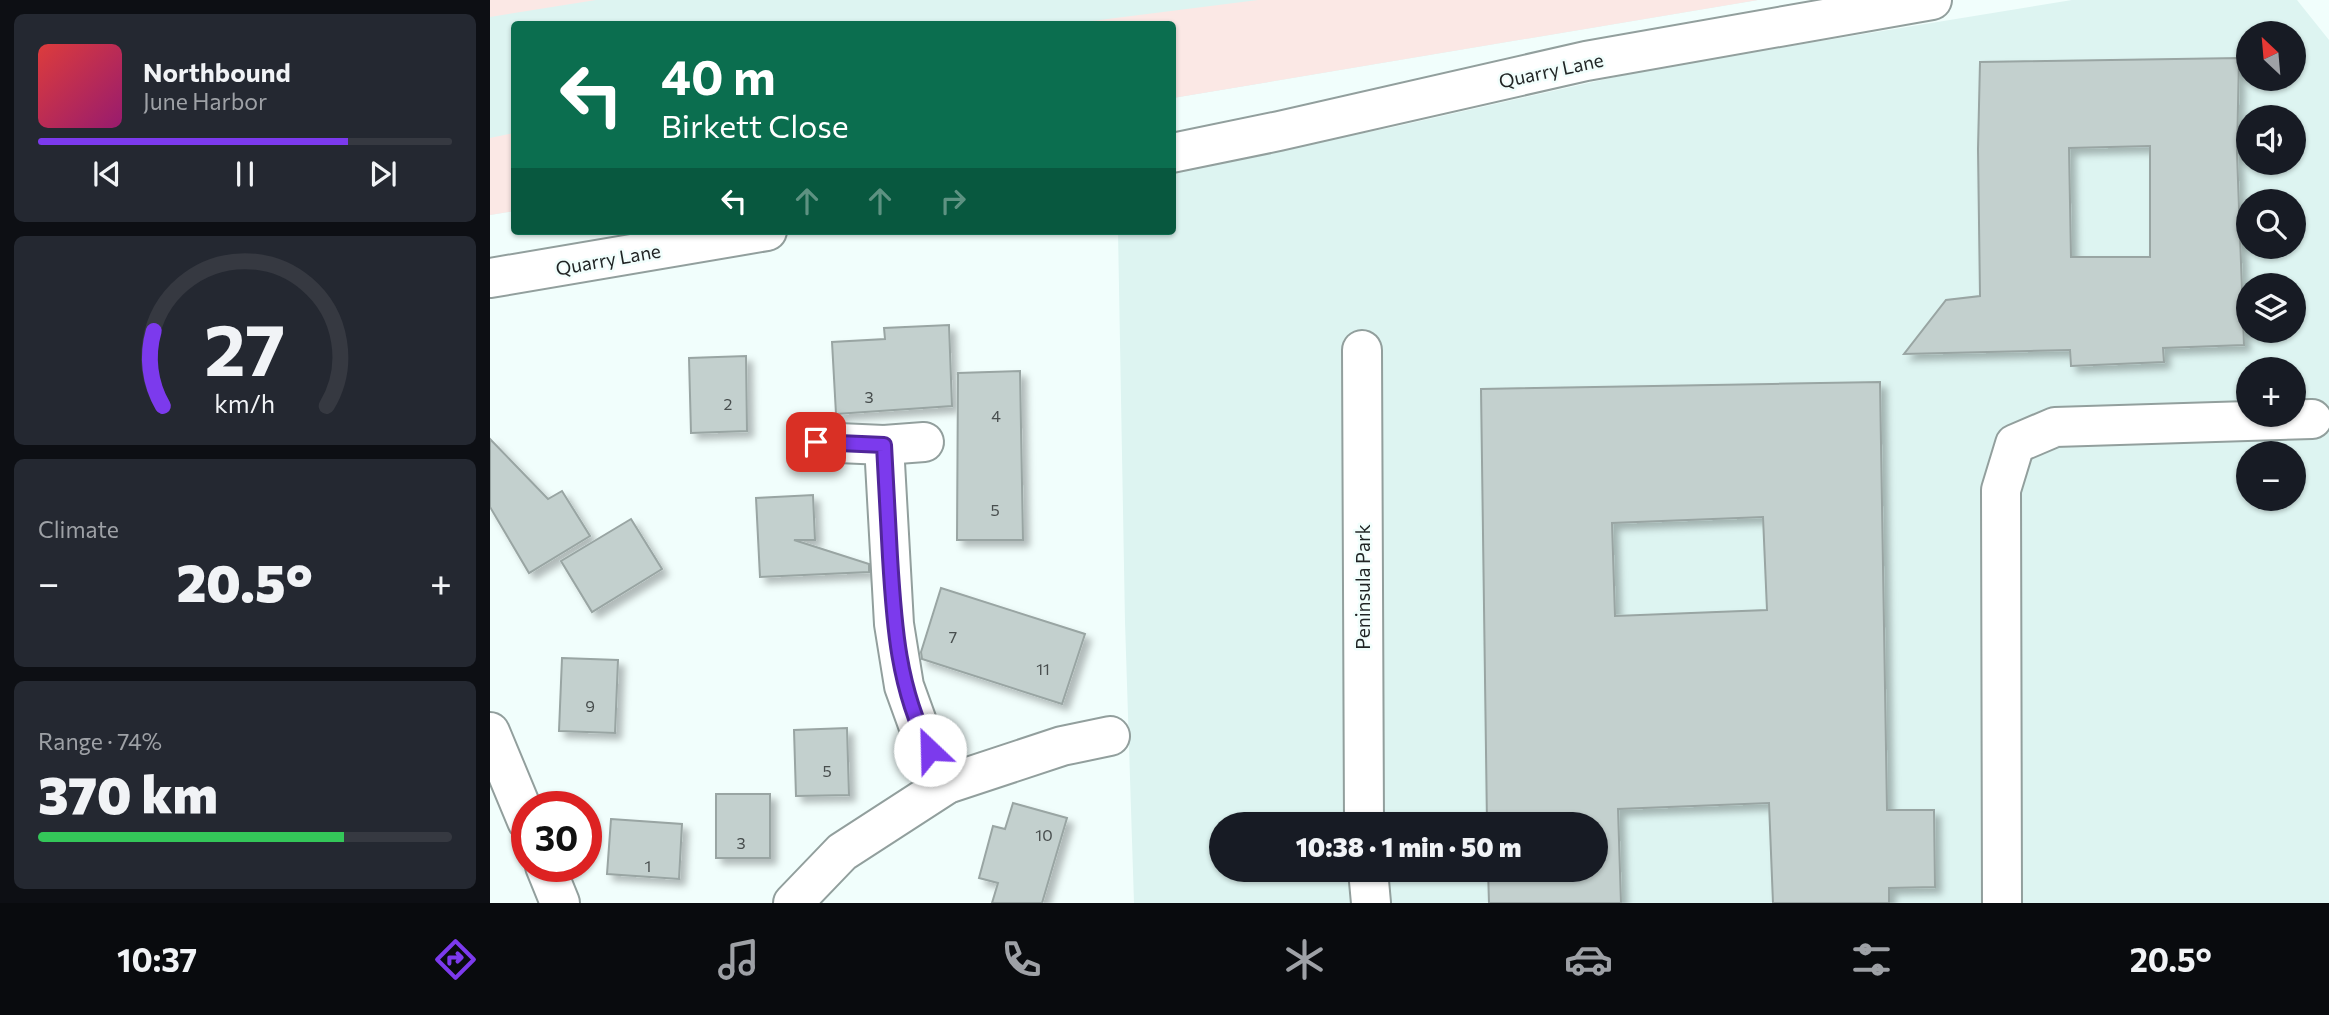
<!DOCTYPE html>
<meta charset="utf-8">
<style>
:root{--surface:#171b24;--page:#242831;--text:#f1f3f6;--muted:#9ea1a6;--line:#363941;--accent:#7c3aed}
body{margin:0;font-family:Commissioner,sans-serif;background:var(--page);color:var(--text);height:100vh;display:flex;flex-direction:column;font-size:26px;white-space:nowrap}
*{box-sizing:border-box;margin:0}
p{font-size:23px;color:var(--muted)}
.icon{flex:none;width:38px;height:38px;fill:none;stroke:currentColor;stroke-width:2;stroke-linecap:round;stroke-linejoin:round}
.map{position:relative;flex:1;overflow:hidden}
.drawer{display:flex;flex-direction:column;gap:14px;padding:14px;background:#0d0f14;width:490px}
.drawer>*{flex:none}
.hud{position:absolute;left:21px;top:21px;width:665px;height:214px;border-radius:7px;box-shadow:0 2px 5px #0004;background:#0b6e4f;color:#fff;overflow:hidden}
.needle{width:46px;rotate:334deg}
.tools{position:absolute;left:1746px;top:21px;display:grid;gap:14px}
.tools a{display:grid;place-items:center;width:70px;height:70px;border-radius:50%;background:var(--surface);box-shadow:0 2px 5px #0004;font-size:35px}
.speed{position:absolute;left:21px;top:791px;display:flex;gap:14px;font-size:35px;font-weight:700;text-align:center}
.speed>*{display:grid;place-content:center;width:91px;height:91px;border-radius:50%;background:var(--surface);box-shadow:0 2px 5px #0004;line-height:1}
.speed .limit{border:10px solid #d22;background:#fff;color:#111}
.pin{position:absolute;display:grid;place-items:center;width:60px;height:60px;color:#fff;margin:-30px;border-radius:14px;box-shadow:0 4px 10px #0006}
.me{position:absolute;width:77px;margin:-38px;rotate:336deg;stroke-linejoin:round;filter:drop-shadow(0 0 5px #0008)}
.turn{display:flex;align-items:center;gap:24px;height:147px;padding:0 35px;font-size:32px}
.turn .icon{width:91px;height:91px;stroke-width:2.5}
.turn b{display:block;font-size:49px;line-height:60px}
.lanes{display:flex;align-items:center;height:66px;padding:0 35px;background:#0003;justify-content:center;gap:35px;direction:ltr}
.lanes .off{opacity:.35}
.big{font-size:52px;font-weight:800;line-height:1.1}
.drawer .widget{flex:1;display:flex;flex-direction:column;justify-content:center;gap:10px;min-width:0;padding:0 24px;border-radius:10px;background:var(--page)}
.drawer .dial{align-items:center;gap:0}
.dial svg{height:182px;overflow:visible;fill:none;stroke:var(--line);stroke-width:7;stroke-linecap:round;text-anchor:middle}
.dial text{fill:var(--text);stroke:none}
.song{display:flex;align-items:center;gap:21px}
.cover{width:84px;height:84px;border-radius:10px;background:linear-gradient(135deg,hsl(0 70% 55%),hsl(320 70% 35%))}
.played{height:7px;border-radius:4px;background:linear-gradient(90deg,var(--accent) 75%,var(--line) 75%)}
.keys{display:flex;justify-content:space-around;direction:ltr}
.heat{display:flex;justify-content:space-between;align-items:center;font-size:38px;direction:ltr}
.charge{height:10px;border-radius:5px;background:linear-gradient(90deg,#34c759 74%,var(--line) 0)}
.trip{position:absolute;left:719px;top:812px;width:399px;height:70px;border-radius:35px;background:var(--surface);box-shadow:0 2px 5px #0004;font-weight:800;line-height:70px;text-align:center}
.tab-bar{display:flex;height:112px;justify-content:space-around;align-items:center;background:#090b0e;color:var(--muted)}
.tab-bar .icon{width:49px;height:49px}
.tab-bar .on{color:var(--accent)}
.tab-bar b{font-size:32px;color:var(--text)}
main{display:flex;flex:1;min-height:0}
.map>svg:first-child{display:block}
.built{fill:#ddf4f1;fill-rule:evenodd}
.green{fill:#fbe8e5}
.building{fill:#c3d0ce;stroke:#99a5a3;stroke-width:2;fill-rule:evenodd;filter:url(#shadow)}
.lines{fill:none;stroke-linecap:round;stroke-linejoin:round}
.minor-casing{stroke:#929f9d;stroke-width:42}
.minor{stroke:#fff;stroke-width:38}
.route-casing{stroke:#51269a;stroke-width:18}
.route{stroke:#7c3aed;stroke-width:12}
.labels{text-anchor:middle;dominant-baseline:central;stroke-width:5;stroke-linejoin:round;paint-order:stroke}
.number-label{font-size:16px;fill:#484e4e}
.street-label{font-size:19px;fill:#1f2323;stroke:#f1fefc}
</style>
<main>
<section class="drawer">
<div class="widget">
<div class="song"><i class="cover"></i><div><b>Northbound</b><p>June Harbor</p></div></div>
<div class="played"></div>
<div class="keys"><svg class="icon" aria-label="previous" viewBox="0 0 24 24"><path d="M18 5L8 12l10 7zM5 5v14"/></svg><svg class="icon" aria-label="pause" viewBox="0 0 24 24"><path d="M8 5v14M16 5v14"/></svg><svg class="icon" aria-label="next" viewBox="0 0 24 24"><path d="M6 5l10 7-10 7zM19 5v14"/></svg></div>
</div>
<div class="widget dial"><svg viewBox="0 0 100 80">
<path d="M14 69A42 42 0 1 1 86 69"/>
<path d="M14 69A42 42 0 0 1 10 36" stroke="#7c3aed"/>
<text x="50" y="56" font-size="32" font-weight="700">27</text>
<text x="50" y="72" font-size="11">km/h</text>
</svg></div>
<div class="widget"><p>Climate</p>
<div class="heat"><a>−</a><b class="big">20.5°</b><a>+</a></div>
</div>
<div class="widget"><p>Range · 74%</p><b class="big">370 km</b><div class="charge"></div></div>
</section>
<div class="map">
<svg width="1839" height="903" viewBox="0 0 1839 903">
<defs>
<filter id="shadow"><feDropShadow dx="6" dy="6" stdDeviation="3.5" flood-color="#0004"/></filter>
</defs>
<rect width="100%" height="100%" fill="#f1fefc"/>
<g class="built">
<polygon points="0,0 1268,0 683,98 682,24 24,24 24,211 0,215"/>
<path d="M 1582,0 L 1807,0 L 1839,40 L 1839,903 L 644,903 L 635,622 L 628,231 L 682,231 L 683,169 L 899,128 L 1165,68 ZM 1759,33 L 1804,33 L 1804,79 L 1759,79 ZM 1759,117 L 1804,117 L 1804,163 L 1759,163 ZM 1759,201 L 1804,201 L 1804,247 L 1759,247 ZM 1759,285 L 1804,285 L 1804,331 L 1759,331 ZM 1759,369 L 1804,369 L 1804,415 L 1759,415 ZM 1759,453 L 1804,453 L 1804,499 L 1759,499 ZM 732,824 L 1106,824 L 1106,870 L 732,870 Z"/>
</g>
<g class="green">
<polygon points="0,0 106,0 0,17"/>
<polygon points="768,0 1268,0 683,98 682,24 578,24"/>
<polygon points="24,133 24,211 0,215 0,138"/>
</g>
<g class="building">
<path d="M 1749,58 L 1747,153 L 1754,345 L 1673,348 L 1674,362 L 1581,366 L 1580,350 L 1414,354 L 1456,300 L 1490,296 L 1488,149 L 1490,62 ZM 1660,146 L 1660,257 L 1581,257 L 1579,148 Z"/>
<polygon points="459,325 462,406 346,414 342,342 395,339 394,328"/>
<polygon points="256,356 257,431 201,433 199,358"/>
<polygon points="530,371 533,540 467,540 468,373"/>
<path d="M 1390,382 L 1397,810 L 1444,810 L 1445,887 L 1399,888 L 1399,903 L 1283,903 L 1279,803 L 1128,809 L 1131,903 L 999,903 L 998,870 L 1106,870 L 1106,824 L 997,824 L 991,389 ZM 1273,517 L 1277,610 L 1125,616 L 1122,523 Z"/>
<polygon points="0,439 58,499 72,491 100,536 39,573 0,507"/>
<polygon points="323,495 325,540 304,540 379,564 379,572 270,577 266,498"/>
<polygon points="141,519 172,569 102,612 71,561"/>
<polygon points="451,588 595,634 572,704 432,659 431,652"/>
<polygon points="72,658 128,660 125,733 69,731"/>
<polygon points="357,728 359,795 306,796 304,730"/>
<rect x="226" y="794" width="54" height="64"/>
<polygon points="523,803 577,818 552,903 502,903 508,883 489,878 503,826 515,829"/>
<polygon points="121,819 192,824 189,879 117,874"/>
</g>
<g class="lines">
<defs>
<g id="minor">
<polyline points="682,153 789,131 1096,61 1442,0"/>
<polyline points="0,278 277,231"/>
<polyline points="872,350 874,824"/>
<polyline points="326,442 394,445 404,624 414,686 431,733 457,784"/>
<polyline points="394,445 434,442"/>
<polyline points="0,732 37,821"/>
<polyline points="55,866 70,903"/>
<polyline points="878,870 881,903"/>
<polyline points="303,903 352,852 457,784 572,746 620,736"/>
<polyline points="1512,903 1511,490 1525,444 1565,427 1822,419"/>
</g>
</defs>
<use href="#minor" class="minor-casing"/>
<use href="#minor" class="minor"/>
</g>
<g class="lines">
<defs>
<path id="route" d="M 326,442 L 394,445 C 396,482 398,520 400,557 C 404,624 408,689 440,750"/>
</defs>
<use href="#route" class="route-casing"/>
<use href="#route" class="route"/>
</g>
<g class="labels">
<g class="number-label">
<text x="379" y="396">3</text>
<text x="238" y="403">2</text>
<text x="506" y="415">4</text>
<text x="505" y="509">5</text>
<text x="463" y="636">7</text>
<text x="553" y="668">11</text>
<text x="100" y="705">9</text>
<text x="337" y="770">5</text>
<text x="554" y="834">10</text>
<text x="251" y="842">3</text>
<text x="158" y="865">1</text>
</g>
<g class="street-label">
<text transform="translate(1061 70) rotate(-12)">Quarry Lane</text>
<text transform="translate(118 259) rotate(-10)">Quarry Lane</text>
<text transform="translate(872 587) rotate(-90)">Peninsula Park</text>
</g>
</g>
</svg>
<div class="tools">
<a><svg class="needle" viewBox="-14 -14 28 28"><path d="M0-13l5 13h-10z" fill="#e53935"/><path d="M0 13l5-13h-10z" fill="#9ea1a6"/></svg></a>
<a><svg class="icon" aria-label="sound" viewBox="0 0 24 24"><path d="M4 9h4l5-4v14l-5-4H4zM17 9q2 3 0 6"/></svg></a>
<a><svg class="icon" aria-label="search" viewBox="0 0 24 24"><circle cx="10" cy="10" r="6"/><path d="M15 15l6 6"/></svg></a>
<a><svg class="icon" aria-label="layers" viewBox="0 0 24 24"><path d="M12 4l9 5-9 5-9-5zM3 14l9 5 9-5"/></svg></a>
<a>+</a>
<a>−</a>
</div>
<div class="speed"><div class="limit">30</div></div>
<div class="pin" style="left:326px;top:442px;background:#d93025"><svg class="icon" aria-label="arrive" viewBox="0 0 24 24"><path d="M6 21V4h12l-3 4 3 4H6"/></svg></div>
<svg class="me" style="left:440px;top:750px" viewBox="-20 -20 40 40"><circle r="19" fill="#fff"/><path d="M0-13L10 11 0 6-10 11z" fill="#7c3aed"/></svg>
<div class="trip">10:38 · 1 min · 50 m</div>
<div class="hud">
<div class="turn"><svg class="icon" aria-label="left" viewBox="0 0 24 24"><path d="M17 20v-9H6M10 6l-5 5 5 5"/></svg><div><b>40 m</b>Birkett Close</div></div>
<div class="lanes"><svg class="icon" aria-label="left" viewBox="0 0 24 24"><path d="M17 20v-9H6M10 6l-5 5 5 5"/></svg><svg class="icon off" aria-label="ahead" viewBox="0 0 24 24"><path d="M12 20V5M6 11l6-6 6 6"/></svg><svg class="icon off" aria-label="ahead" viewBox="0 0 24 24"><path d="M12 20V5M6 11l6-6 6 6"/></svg><svg class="icon off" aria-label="right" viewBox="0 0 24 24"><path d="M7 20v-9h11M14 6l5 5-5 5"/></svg></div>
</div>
</div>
</main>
<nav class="tab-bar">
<b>10:37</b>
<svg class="icon on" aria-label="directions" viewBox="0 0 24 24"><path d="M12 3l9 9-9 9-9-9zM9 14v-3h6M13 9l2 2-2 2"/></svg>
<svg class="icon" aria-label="music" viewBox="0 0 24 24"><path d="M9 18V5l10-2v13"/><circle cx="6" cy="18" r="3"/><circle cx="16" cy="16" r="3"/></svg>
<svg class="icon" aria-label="phone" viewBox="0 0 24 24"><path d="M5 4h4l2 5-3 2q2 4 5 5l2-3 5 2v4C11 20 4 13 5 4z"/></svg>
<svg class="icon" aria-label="climate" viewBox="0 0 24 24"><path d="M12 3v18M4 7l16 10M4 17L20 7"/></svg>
<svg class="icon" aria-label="car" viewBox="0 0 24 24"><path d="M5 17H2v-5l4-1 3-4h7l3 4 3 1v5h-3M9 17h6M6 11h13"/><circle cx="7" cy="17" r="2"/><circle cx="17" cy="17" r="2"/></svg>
<svg class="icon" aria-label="filters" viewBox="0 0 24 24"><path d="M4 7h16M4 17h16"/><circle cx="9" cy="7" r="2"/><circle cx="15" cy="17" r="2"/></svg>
<b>20.5°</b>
</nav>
